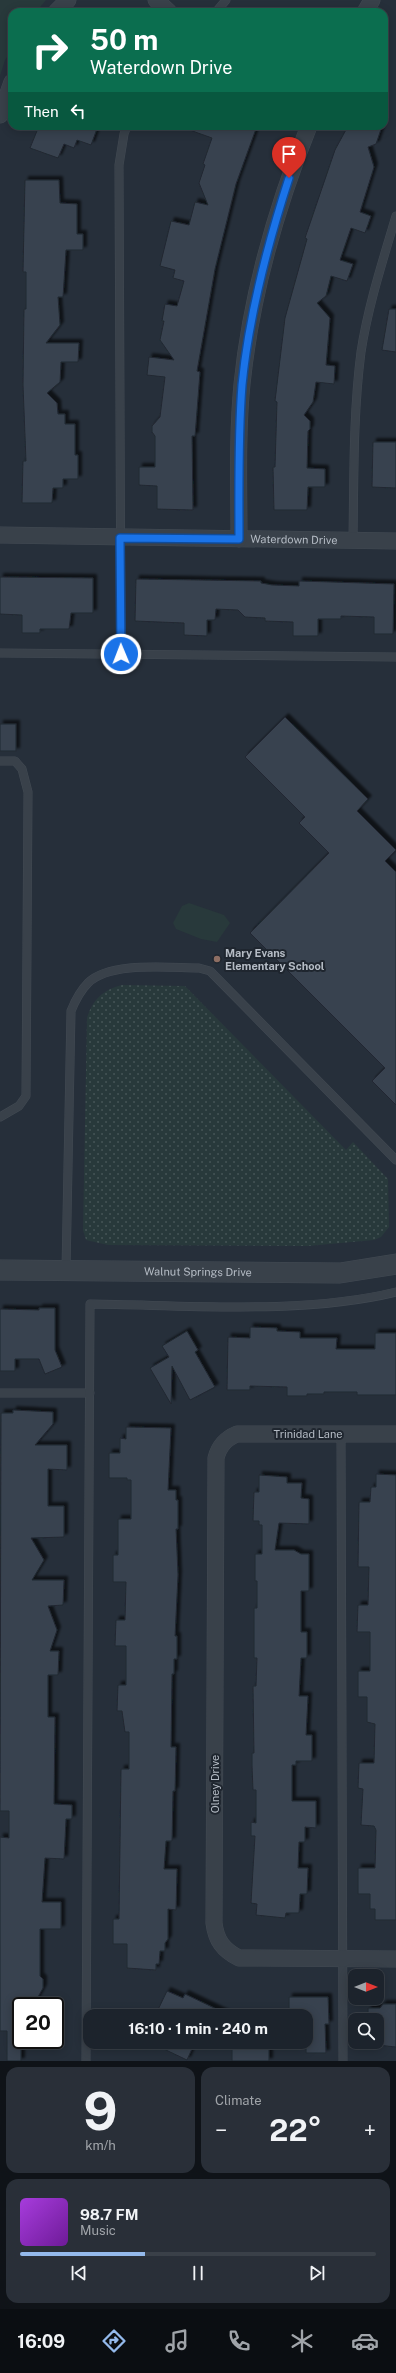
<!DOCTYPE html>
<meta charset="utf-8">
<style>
:root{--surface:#1c232c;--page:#292f38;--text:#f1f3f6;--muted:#a0a4a9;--line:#3a4048;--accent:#94b9eb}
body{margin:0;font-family:"Public Sans",sans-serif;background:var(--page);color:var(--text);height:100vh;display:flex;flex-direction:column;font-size:15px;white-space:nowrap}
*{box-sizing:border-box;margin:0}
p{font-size:13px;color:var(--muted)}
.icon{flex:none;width:22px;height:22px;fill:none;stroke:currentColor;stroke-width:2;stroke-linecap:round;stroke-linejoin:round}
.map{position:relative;height:2061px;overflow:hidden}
.details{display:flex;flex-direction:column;gap:6px;padding:6px;background:#0f1318;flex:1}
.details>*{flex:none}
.banner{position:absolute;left:8px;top:8px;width:380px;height:122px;border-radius:12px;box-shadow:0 2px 10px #0003,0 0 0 1px var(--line);background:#0b6e4f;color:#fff;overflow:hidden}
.needle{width:26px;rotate:90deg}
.controls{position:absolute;left:348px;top:1969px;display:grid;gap:8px}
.controls a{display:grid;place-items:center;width:36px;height:36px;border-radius:8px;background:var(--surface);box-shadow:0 2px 10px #0003,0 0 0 1px var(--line);font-size:20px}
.speed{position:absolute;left:12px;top:1997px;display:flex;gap:8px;font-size:20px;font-weight:700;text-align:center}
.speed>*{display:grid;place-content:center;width:52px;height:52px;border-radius:50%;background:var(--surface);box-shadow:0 2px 10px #0003,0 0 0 1px var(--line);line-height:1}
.speed .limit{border:2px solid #111;border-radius:6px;background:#fff;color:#111}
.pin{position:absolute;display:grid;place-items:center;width:34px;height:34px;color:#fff;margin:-41px -17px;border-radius:50% 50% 50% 0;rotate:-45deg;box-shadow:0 0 4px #0007}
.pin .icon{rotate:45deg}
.me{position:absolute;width:44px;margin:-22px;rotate:359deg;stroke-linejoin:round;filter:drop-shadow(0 0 3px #0008)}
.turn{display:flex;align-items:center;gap:14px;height:84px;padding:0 16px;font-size:18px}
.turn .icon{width:52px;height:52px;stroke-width:2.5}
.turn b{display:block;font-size:28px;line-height:34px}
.then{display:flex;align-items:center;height:38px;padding:0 16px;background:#0003;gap:8px;font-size:15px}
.big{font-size:30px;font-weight:700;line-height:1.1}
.details .widget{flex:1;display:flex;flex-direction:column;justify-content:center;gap:6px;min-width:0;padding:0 14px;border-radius:12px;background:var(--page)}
.details .dial{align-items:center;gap:0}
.dial b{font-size:52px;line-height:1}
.song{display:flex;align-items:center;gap:12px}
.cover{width:48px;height:48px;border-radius:6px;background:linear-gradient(135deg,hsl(280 70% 55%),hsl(280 70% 35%))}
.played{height:4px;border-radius:2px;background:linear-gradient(90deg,var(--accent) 35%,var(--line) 35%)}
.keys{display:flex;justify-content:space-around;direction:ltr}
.heat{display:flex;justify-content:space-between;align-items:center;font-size:22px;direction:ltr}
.details .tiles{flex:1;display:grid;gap:6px;grid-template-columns:1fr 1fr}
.widget:last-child{grid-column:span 2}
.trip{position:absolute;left:83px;top:2009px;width:230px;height:40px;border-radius:12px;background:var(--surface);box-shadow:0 2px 10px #0003,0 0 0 1px var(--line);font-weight:700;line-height:40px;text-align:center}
.dock{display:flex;height:64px;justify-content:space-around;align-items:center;background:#0b0e12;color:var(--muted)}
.dock .icon{width:28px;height:28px}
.dock .on{color:var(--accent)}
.dock b{font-size:18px;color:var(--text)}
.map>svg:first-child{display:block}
.grass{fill:url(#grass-dots)}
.green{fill:#28393b}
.building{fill:#394350;stroke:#212831;filter:url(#shadow)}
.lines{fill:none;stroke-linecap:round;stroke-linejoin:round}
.service-casing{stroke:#424a53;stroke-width:9}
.minor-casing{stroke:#424a53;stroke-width:17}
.tertiary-casing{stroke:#424a53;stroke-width:21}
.service{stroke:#39414a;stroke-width:8}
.minor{stroke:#39414a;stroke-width:16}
.tertiary{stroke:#39414a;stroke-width:20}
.route-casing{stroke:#114b97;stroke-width:10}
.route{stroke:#1a73e8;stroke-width:7}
.education-dot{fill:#8d6e63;stroke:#1f262f;stroke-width:1.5}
.labels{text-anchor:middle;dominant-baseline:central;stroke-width:4;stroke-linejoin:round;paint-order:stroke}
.street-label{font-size:11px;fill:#b5bcc5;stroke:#1f262f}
.poi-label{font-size:11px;font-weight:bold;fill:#b5bcc5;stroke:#1f262f;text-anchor:start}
</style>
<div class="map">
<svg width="396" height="2061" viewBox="0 0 396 2061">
<defs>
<pattern id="grass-dots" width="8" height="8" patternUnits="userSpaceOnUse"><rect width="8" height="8" fill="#28393b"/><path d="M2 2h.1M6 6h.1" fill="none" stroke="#455456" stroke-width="1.8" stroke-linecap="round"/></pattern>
<filter id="shadow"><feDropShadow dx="3.5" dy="-3.5" stdDeviation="1" flood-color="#0009"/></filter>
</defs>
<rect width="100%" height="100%" fill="#262f3a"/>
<path class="grass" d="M 122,985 L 185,986 L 346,1150 L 353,1142 L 388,1179 L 389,1227 L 381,1237 L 374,1240 L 308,1246 L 108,1245 L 86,1240 L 83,1230 L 87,1018 C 93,999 103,990 122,985 Z"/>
<g class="green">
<polygon points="0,0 46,0 36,12 12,12 12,50 5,60 0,76"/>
<polygon points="189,903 224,915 230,923 217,942 201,939 176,929 173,923 182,906"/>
</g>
<g class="building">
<polygon points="39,126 98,126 91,145 77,140 74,148 64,144 58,158 30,148"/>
<polygon points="184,126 257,126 236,184 215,269 197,371 200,372 195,436 192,436 193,510 157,509 157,486 139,485 139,467 155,467 155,436 152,432 152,426 160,417 165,377 147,375 149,357 174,360 160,340 164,321 162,321 165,304 177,306 184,281 173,278 175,270 160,266 171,221 189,225 195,202 208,205 199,183 205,165 203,164 212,138 184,128"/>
<polygon points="348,126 382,126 376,144 368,147 374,167 360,212 371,216 365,233 351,228 340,260 353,264 347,281 331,276 326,296 317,303 330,318 326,365 335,366 334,384 316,382 313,402 304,415 310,421 310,429 308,431 307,468 325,469 325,487 308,487 307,510 274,510 273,467 275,467 277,402 275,401 285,318 307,239 305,238 335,150"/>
<polygon points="25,180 59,180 60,203 77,204 77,234 83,234 83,250 66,250 63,297 58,297 60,325 46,343 79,343 78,362 61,362 60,382 47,393 57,403 58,414 65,414 65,424 75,424 75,455 78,455 78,479 63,479 63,488 53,488 52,503 22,503 23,461 26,461 23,385 24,309 26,309 26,272 23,272"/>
<polygon points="389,309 396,309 396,352 382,350"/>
<polygon points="373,442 396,442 396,488 372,487"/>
<polygon points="0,577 93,578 93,613 71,613 69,629 40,629 40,633 22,633 22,615 0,614"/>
<polygon points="136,579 261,581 261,583 272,585 299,586 299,581 394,584 393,634 374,634 374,617 341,616 341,619 318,619 318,636 293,636 293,622 265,621 265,618 245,617 238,610 216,609 215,620 207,620 207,636 184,635 184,623 135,621"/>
<polygon points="285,717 368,799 357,811 396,850 385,861 396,872 396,1105 372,1081 385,1068 250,933 329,853 299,823 305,817 245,757"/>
<rect x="0" y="724" width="16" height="27"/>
<polygon points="39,1308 55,1308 55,1350 62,1367 45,1374 39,1359 15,1359 15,1371 0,1371 0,1309 39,1310"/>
<polygon points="250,1327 277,1328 277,1331 300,1332 300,1338 337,1338 336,1349 375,1349 375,1333 396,1333 396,1395 357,1395 357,1392 324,1392 324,1394 307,1394 307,1396 287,1396 287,1387 250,1386 250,1390 227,1390 228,1337 250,1338"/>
<polygon points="187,1331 198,1350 195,1352 215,1387 190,1400 172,1366 171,1404 150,1368 169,1357 162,1346"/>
<polygon points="13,1410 53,1412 53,1424 35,1445 67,1445 67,1470 48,1469 48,1506 64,1506 64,1537 31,1538 44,1560 32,1580 64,1580 63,1605 48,1606 57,1630 50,1651 59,1651 58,1675 48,1675 48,1717 55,1717 54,1804 72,1805 72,1819 66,1819 64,1859 45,1858 42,1902 61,1902 61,1929 40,1929 40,1976 43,1979 43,1988 33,2006 21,2006 21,2061 7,2061 7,2031 0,2031 0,1837 9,1838 9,1811 0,1811 1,1413 13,1413"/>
<polygon points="126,1427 171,1428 168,1490 176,1490 176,1500 178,1500 178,1529 176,1529 178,1575 175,1636 177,1636 177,1659 174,1659 174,1674 172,1674 171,1747 176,1747 175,1791 173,1791 172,1841 166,1841 164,1869 177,1869 176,1910 168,1909 168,1939 165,1943 165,1951 160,1951 159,1964 156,1964 156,1970 127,1968 127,1944 113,1944 113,1919 119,1919 121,1769 129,1769 129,1732 125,1732 122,1711 117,1711 118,1685 126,1685 126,1646 115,1646 116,1620 125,1620 126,1582 113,1582 113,1555 118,1555 118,1519 131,1519 131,1480 127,1480 127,1478 109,1478 109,1453 120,1453 120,1438 126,1439"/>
<polygon points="376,1474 396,1475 396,1920 375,1920 375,1909 370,1909 370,1894 358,1894 358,1868 375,1868 376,1830 374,1826 361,1825 363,1789 358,1788 359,1763 374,1763 375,1724 367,1722 367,1697 358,1697 358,1671 370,1671 370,1632 357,1632 358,1605 368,1605 369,1567 358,1567 359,1502 370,1502 371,1487 376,1487"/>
<polygon points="259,1475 287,1477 287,1483 302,1483 301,1498 309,1499 309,1524 279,1523 275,1550 294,1550 301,1554 309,1554 309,1591 301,1591 301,1632 307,1632 307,1658 301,1658 299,1696 308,1696 306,1735 312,1735 312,1761 296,1761 296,1765 292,1765 292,1801 316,1801 316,1828 305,1827 305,1842 299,1842 298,1868 308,1868 307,1894 300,1894 299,1913 286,1913 285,1918 256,1915 257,1904 251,1903 255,1836 251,1836 251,1822 256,1823 256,1790 253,1790 252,1766 252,1753 254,1753 253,1686 256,1686 257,1658 254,1658 254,1608 257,1608 257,1581 255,1581 255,1554 262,1554 262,1525 259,1525 259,1521 253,1521 254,1492 259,1492"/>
<polygon points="167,1991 183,1998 185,1994 231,2016 155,2016"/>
<polygon points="289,1997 328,1997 329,2024 325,2024 326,2053 306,2053 306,2016 289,2016"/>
<polygon points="383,2004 396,2004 396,2047 368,2044 368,2042 377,2042 377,2020 368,2020 368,2008 380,2008"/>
<polygon points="149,2042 195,2042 187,2060"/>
<rect x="232" y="2042" width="37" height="19"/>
</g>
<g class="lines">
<defs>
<g id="service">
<polyline points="216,12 226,0"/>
<path d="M 353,540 C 354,478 353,414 361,352 C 368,306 383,260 396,216"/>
<polyline points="0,653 396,657"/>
<polyline points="121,654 119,165 124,134 127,126"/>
<polyline points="0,761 15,761 22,769 28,792 26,1096 19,1106 0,1117"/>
<path d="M 66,1270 L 71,1011 C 75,1001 80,991 88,983 C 110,961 170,968 199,968 L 210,971 L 396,1160"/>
<polyline points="0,1393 90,1393"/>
<polyline points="341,1434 343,2061"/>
<path d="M 86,2061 L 90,1304 C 187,1305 302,1315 396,1292"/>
</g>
<g id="minor">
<polyline points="156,0 169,12"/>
<polyline points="56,12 68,0"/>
<polyline points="365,12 372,0"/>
<polyline points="0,115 12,82"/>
<path id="s1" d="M 0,535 L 396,541"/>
<path d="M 239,539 C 239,488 237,435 242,384 C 251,296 276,208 309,126"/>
<path d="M 396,1434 L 237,1434 C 225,1439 219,1446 216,1458 L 214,1923 C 216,1940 223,1950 239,1958 L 396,1959"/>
</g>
<g id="tertiary">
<path id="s2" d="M 0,1270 L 340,1273 L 396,1264"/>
</g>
</defs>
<use href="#service" class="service-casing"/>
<use href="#minor" class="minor-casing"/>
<use href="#tertiary" class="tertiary-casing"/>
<use href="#service" class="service"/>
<use href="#minor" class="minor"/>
<use href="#tertiary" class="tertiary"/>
</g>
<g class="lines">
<defs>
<path id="route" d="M 121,654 L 120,538 L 239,539 C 239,488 238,436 242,385 C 249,314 267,246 289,178"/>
</defs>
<use href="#route" class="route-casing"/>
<use href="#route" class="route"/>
</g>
<circle class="education-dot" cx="217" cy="959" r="4"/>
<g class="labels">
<g class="street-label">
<text stroke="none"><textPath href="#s1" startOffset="294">Waterdown Drive</textPath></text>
<text stroke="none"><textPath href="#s2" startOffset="198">Walnut Springs Drive</textPath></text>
<text x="308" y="1434">Trinidad Lane</text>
<text transform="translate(215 1784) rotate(-90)">Olney Drive</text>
</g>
<g class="poi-label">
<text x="225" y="953">Mary Evans<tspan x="225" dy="13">Elementary School</tspan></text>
</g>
</g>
</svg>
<div class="controls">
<a><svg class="needle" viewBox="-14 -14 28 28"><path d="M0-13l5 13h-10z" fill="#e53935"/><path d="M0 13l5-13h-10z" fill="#a0a4a9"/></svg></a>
<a><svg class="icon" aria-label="search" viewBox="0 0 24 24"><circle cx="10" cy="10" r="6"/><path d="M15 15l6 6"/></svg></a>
</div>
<div class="speed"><div class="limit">20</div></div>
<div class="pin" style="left:289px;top:178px;background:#d93025"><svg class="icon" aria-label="arrive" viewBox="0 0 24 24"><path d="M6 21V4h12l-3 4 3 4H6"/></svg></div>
<svg class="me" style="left:121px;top:654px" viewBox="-20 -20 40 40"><circle r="17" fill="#1a73e8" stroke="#fff" stroke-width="3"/><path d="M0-11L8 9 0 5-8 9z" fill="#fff"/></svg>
<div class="trip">16:10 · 1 min · 240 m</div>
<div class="banner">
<div class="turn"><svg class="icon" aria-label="right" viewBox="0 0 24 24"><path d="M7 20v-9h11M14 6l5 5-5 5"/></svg><div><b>50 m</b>Waterdown Drive</div></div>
<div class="then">Then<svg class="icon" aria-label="left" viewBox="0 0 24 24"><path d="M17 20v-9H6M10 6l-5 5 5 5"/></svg></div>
</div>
</div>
<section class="details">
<div class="tiles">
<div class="widget dial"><b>9</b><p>km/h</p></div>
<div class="widget"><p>Climate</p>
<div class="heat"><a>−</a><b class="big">22°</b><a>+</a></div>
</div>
<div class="widget">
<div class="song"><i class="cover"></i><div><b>98.7 FM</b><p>Music</p></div></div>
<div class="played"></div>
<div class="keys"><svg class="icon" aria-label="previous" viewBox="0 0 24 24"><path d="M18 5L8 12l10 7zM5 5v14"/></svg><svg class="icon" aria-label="pause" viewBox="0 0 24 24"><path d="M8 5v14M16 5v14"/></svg><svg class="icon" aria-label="next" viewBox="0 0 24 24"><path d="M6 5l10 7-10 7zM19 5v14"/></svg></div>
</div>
</div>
</section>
<nav class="dock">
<b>16:09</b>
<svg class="icon on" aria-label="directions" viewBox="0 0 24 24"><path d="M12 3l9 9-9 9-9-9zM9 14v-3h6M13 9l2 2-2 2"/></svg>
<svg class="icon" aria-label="music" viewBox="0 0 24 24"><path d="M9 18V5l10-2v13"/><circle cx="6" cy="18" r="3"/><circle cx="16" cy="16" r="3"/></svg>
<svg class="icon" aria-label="phone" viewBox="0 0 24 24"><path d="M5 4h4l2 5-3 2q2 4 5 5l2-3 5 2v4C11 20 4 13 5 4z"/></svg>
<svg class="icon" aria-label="climate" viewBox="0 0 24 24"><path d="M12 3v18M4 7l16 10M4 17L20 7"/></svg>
<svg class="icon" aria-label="car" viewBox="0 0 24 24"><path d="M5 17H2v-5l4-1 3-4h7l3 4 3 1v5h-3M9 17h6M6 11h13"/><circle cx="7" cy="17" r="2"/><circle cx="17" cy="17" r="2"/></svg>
</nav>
